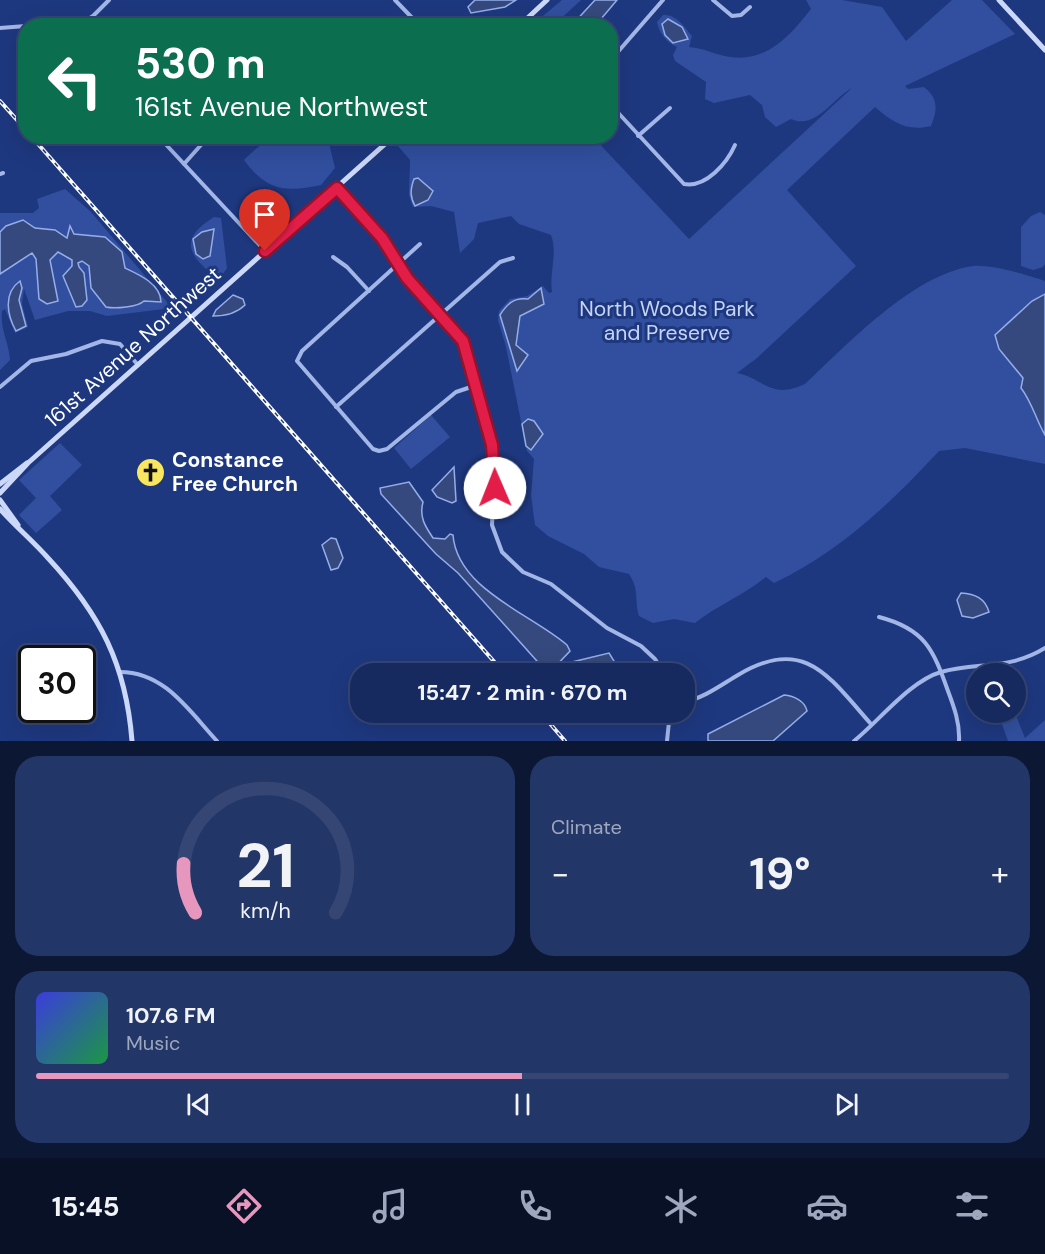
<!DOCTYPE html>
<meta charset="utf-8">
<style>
:root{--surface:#162a5f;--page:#233668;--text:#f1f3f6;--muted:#9ea7bd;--line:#354674;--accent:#e797bd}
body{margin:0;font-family:"DM Sans",sans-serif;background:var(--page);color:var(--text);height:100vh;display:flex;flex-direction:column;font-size:22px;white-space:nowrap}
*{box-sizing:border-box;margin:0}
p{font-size:20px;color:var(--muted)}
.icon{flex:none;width:33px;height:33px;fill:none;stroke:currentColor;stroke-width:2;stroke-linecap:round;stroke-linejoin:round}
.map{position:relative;height:741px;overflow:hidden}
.side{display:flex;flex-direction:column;gap:15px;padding:15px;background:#0c1734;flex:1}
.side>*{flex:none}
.top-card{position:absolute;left:18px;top:18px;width:600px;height:126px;border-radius:24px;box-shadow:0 6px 24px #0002,0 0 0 2px var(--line);background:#0b6e4f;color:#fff;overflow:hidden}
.tools{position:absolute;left:966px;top:663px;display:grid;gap:12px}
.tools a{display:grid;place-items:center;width:60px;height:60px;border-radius:50%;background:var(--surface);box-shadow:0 6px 24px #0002,0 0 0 2px var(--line);font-size:30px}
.speed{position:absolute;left:18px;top:645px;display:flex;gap:12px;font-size:30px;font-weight:700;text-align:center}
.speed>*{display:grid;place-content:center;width:78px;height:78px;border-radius:50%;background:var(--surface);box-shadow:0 6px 24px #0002,0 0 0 2px var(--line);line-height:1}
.speed .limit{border:3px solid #111;border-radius:9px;background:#fff;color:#111}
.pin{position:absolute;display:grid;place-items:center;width:51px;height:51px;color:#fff;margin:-62px -26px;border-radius:50% 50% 50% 0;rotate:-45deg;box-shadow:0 0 6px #0007}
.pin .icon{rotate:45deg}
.me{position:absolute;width:66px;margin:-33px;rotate:359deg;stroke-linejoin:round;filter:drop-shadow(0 0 4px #0008)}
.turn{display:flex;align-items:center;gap:21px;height:126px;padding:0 18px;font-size:27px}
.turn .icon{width:78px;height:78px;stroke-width:2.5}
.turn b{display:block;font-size:42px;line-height:51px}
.big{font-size:45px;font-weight:700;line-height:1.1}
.side .tile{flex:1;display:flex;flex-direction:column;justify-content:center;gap:9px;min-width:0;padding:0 21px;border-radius:24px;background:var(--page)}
.side .dial{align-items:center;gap:0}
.dial svg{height:156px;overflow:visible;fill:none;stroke:var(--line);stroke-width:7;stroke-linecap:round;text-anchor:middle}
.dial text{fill:var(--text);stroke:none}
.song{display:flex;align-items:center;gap:18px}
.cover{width:72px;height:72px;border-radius:9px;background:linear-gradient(135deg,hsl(240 70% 55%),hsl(140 70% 35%))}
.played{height:6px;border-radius:3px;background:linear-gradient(90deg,var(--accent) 50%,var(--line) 50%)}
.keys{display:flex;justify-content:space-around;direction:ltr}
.heat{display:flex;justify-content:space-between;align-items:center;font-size:33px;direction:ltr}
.side .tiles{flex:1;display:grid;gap:15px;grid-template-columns:1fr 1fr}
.tile:last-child{grid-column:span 2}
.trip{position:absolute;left:350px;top:663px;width:345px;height:60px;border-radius:24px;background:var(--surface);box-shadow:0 6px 24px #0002,0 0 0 2px var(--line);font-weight:700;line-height:60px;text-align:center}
.tabs{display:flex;height:96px;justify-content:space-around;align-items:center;background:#091126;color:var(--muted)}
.tabs .icon{width:42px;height:42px}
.tabs .current{color:var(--accent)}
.tabs b{font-size:27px;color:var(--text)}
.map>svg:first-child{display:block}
.green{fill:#314f9e}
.water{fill:#36497e;stroke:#95aeea;stroke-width:1.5}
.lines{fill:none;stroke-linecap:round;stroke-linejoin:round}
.minor{stroke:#a2b6e8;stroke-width:4}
.secondary{stroke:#ccd8f7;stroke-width:5}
.rail-casing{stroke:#fff;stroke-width:4}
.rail{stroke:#1e387f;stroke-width:1.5;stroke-dasharray:4.5;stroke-linecap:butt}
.route-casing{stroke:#92132f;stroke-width:15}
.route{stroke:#e11d48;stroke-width:10}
.labels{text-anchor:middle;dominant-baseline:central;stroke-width:6;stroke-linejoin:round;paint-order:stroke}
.park-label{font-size:21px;fill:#c6d4f6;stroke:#1e387f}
.street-label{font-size:21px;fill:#fff;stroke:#1e387f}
.poi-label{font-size:21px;font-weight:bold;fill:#fff;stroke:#1e387f;text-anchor:start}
</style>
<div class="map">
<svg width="1045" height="741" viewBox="0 0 1045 741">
<rect width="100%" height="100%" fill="#1e387f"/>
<g class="green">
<polygon points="562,0 581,0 554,25 532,25"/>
<path d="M 806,0 L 842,0 L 882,7 L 906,41 L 952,0 L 982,0 L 1015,34 L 905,86 L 908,89 L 924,87 C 938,98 938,109 931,126 C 907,132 892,122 875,107 L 787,190 L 856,266 L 757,358 L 737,373 C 765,379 770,400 805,384 C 848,344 912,275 973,266 C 990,264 1028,275 1045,281 L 1045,464 L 965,448 L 939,451 C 892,502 838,553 774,583 L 766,577 C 743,596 718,605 695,623 L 674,619 L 653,623 L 639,616 C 634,599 640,591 629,574 L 599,567 L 584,554 L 548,536 L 535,525 L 531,495 L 534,459 L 527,451 L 506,347 L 498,320 L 499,311 L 510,299 L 527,296 L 543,286 L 549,293 L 552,292 C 549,272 558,254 551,235 L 519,224 L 511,216 L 478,223 L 474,239 L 460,253 L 454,212 L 431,206 L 413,207 L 409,195 L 410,160 L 398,146 L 408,136 L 593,137 L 689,239 L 852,88 C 833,98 816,130 791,119 L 776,127 L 765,117 L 762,105 L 750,95 L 714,103 L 705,99 L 706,82 L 675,61 L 673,55 L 677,47 C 667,43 659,33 657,22 L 663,15 C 676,14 684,26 692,36 L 689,47 C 704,48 716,55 730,57 C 766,63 791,35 811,9 Z"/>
<path d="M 314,137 L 337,137 L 329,143 L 335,168 L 321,185 C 285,193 266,190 244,160 C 267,136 279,137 310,142 Z"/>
<path d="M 65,189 L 91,212 L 172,308 L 107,316 L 90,311 L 68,311 L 35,320 L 24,289 L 22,304 L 28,327 L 15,333 L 5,309 L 2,311 C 0,330 9,342 10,360 L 0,370 L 0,213 L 33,213 L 39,208 L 37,199 Z"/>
<polygon points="1040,212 1045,215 1045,264 1043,267 1033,270 1021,266 1021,227 1031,216"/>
<path d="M 214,217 L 221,218 L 227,268 L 222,275 L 216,277 C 186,254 180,238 214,217 Z"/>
<polygon points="431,415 450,437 411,469 394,448"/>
<polygon points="60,443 82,465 50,496 62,510 36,533 19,515 36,498 19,480"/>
<polygon points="998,713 1015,713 1025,738 1045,720 1045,741 1008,741"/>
</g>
<g class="water">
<polygon points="475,0 516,0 505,7 471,13 468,7"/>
<polygon points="595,0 617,0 596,25 572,25"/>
<polygon points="668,19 682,27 688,39 673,43 665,35 662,24"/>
<path d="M 418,178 L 433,191 L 428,200 L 415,206 C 410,197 410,190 414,179 Z"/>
<path d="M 23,220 L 35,228 L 55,230 L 67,238 L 70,226 L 74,234 L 105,237 L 122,252 L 125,268 C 138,274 161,284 161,302 L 144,301 C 138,307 115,309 106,307 L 91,288 L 89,266 L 82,261 L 78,263 L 79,267 L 84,273 L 87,300 L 82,306 L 76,307 L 63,276 L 72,266 L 72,260 L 58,252 L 50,260 L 58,301 L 47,304 L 39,299 L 36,259 L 32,253 L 0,274 L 0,232 L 6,226 Z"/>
<polygon points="214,229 210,256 203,259 196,254 193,239 202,232"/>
<path d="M 20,281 L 22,288 L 19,300 L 26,326 L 16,331 C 7,315 3,293 20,281 Z"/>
<path d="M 541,288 L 544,304 L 520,316 L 516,345 L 528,355 L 517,371 L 500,315 C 507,304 514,297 528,299 Z"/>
<path d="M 1045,294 L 1045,435 C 1036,420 1032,402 1021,388 L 1023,378 L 999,349 L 995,335 L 1032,301 Z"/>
<path d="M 233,295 L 243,299 L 245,305 C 237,313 224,316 213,316 L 216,310 Z"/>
<polygon points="528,419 534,421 543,434 531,450 526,446 522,424"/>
<polygon points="454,467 456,501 452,503 437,497 432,490"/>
<path d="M 409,482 L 423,502 C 419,517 425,526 433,538 L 445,539 L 450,534 L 453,535 C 457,589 531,614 567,645 L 570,651 L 550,672 L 545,670 L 458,573 L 436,554 L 381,494 L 380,488 Z"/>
<polygon points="331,538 336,539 343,558 338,568 331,570 322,545"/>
<path d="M 961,593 C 975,594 985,598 989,612 L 973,618 L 962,616 L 957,600 Z"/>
<polygon points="609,653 614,661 609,673 564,673 568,663"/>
<path d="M 784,695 C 794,696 805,701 807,711 L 773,741 L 708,741 L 708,734 Z"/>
</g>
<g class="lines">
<g class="minor">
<polyline points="395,0 420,26"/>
<polyline points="713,0 732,16 741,15 750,7"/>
<polyline points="78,26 93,16 109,0"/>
<polyline points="0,28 26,26"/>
<polyline points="610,61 663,0"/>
<path d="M 610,104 L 684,184 C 706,188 727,163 735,145"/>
<polyline points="158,136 265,251"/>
<polyline points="638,136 670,108"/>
<polyline points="184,164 209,136"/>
<polyline points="0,174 3,173"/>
<polyline points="337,188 382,238 407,277 463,341 492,445 495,466 492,525 502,552 523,572 551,584 607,628 641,646 655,659 665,674"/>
<polyline points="420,244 302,351 297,361 373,449 379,451 387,449 456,392 477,385"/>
<polyline points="333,257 347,267 369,291"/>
<polyline points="0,387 31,361 66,354 102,341 120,344 138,365"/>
<polyline points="336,407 500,262 513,258"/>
<path d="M 879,617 C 925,629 933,649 948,691 C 954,707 960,723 959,741"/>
<path d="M 120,672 C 165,672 189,711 217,741"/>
<path d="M 684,702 C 704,698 721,685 738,675 C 805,635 829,677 871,724"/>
<polyline points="667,741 670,712"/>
<path d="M 854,741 C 879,721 910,681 941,672 C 978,662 1010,670 1045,648"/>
</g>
<g class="secondary">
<polyline points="999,0 1045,50"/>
<polyline points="519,26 547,0"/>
<polyline points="0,484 27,463"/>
<polyline points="0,493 28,463 394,136"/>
<polyline points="0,500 18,525"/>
<path d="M 0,509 C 15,526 33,541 48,558 C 100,614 126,664 132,741"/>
</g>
<defs>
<g id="rail">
<polyline points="0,101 26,130"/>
<polyline points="31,136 505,674"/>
<polyline points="540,712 565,741"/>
</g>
</defs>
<use href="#rail" class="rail-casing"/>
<use href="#rail" class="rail"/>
</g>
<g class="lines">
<defs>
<polyline id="route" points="265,251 337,188 382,238 407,278 463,341 492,445 495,488"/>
</defs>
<use href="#route" class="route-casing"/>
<use href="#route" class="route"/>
</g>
<defs>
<symbol id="church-disc" viewBox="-11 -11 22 22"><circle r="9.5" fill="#f8e560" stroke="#1e387f"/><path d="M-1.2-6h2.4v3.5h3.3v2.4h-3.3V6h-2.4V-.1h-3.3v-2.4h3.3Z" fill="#111"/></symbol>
</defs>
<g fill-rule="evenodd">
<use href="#church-disc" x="134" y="456" width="33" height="33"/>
</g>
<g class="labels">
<g class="park-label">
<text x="667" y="309">North Woods Park<tspan x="667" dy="24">and Preserve</tspan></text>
</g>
<g class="street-label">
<text transform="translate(133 347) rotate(-42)">161st Avenue Northwest</text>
</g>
<g class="poi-label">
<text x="172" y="460">Constance<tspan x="172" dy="24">Free Church</tspan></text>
</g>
</g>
</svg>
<div class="tools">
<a><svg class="icon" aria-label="search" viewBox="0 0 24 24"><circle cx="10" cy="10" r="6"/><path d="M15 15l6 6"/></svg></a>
</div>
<div class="speed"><div class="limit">30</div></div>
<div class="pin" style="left:265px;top:251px;background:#d93025"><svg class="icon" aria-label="arrive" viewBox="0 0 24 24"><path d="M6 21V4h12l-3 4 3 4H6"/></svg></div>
<svg class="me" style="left:495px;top:488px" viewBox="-20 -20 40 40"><circle r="19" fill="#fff"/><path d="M0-13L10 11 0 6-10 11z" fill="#e11d48"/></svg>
<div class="trip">15:47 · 2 min · 670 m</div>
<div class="top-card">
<div class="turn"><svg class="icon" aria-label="left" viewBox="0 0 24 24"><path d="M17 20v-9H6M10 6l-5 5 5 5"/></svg><div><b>530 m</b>161st Avenue Northwest</div></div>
</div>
</div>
<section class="side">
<div class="tiles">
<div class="tile dial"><svg viewBox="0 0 100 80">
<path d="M14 69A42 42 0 1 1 86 69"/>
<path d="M14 69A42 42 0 0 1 8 44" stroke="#e797bd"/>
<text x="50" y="56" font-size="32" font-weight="700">21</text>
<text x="50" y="72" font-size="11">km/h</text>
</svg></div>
<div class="tile"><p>Climate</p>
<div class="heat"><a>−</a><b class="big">19°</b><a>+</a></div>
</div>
<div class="tile">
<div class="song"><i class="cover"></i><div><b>107.6 FM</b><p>Music</p></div></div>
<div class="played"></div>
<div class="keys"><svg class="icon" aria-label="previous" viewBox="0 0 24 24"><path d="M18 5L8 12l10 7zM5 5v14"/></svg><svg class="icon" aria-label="pause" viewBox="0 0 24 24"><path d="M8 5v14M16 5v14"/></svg><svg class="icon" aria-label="next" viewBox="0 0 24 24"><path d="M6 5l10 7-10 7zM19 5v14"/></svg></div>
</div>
</div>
</section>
<nav class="tabs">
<b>15:45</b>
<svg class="icon current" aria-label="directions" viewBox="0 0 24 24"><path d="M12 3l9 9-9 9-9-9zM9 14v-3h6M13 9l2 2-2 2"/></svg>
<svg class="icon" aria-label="music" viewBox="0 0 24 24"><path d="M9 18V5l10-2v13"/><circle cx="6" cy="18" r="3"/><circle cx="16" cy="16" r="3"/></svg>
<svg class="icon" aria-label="phone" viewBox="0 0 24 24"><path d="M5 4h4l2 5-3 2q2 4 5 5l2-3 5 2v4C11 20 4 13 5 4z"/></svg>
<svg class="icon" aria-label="climate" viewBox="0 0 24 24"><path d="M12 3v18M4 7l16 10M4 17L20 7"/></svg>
<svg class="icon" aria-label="car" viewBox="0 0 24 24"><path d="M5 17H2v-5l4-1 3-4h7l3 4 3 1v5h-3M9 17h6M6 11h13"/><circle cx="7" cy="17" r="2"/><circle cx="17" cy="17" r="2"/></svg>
<svg class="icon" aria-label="filters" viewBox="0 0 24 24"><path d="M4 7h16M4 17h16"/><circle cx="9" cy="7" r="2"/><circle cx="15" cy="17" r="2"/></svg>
</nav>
